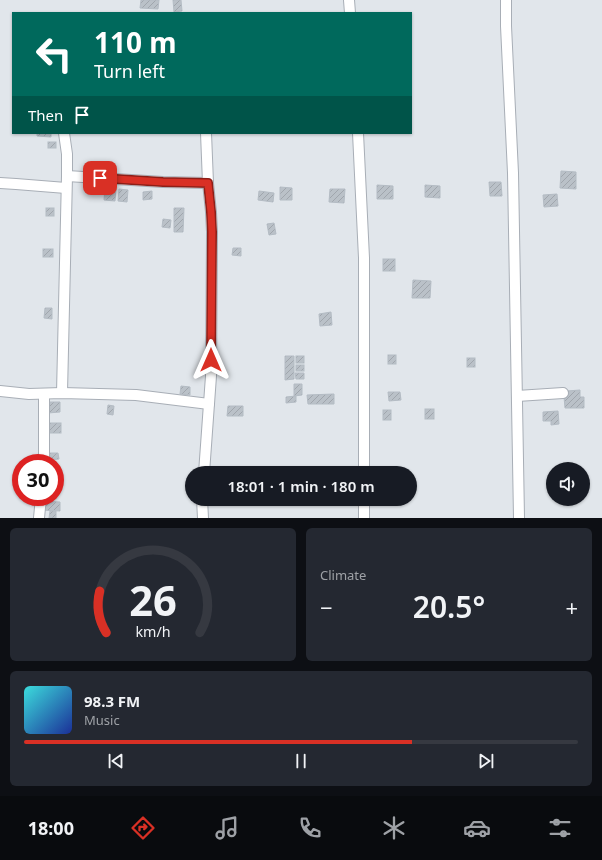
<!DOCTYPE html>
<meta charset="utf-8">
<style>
:root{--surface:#171b24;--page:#242831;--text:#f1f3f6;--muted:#9ea1a6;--line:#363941;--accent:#d93025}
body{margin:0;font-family:"Noto Sans",sans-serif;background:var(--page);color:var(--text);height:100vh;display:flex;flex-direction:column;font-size:15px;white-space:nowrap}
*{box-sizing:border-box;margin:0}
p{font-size:13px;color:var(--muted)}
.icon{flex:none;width:22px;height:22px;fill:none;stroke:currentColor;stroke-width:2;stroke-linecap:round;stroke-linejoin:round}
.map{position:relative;height:518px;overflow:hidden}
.side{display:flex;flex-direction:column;gap:10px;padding:10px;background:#0d0f14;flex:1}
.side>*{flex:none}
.hud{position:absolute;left:12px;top:12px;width:400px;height:122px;border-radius:0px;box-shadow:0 1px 3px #0004;background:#00695c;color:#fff;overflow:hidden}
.buttons{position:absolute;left:546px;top:462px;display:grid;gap:8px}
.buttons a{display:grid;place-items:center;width:44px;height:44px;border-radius:50%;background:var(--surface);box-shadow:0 1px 3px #0004;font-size:20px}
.speed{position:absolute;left:12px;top:454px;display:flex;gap:8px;font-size:20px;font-weight:700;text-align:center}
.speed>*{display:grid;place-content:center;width:52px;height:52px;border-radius:50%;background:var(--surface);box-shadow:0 1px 3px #0004;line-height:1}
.speed .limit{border:6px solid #d22;background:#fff;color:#111}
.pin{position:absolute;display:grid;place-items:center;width:34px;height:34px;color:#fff;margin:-17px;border-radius:8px;box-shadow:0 2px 6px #0006}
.me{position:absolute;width:44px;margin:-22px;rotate:0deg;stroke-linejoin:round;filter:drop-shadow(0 0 3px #0008)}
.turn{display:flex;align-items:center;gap:14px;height:84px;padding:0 16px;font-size:18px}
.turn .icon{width:52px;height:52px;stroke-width:2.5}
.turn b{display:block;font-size:28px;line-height:34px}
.then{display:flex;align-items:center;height:38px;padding:0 16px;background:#0003;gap:8px;font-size:15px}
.big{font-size:30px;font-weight:600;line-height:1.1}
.side .tile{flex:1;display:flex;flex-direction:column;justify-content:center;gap:6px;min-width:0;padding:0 14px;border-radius:6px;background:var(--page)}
.side .dial{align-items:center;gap:0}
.dial svg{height:104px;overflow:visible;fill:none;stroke:var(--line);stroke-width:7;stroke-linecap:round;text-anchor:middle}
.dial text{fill:var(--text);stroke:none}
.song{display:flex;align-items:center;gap:12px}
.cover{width:48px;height:48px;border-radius:6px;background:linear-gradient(135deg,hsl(180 70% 55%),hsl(230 70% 35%))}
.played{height:4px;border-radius:2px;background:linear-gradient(90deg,var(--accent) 70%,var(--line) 70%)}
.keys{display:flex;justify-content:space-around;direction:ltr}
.heat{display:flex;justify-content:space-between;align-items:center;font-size:22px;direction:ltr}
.side .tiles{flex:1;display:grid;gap:10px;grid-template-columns:1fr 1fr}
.tile:last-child{grid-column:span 2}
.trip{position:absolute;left:185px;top:466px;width:232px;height:40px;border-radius:20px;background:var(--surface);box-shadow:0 1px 3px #0004;font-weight:600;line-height:40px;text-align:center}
.tabs{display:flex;height:64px;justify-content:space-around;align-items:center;background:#090b0e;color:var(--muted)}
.tabs .icon{width:28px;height:28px}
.tabs .current{color:var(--accent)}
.tabs b{font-size:18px;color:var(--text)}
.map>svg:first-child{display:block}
.building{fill:url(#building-hatch);stroke:#b4bcc4}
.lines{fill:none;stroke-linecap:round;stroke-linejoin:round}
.minor-casing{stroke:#a8aeb6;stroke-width:12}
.minor{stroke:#fff;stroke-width:10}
.route-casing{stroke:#8d1f18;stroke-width:10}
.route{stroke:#d93025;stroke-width:7}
</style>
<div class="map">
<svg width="602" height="518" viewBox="0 0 602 518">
<defs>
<pattern id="building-hatch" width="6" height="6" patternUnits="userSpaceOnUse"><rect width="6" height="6" fill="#bac1c8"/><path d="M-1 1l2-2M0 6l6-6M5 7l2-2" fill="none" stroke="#a0a6ad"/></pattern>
</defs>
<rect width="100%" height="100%" fill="#e1e6eb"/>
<g class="building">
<polygon points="141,0 159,0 158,9 140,8"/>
<polygon points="173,0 181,0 182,11 174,12"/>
<polygon points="37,133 51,133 51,137 37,136"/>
<rect x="48" y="142" width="8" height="6"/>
<polygon points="561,171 576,172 576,189 560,188"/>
<polygon points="489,182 501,182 502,196 490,196"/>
<polygon points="377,185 393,186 393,199 377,199"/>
<polygon points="425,185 440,186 440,198 425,197"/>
<polygon points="105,187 116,188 115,201 104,200"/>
<polygon points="280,187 292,188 292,200 280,200"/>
<polygon points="119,189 128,190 127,202 118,201"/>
<polygon points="330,189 345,189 344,203 329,202"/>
<polygon points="152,191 152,199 143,200 143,192"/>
<polygon points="259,191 274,193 273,202 258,200"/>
<polygon points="557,194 558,206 544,207 543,195"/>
<rect x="46" y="208" width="8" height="8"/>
<polygon points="174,208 184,208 183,232 174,232"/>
<polygon points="163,219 171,220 170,228 162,227"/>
<polygon points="274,223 276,234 269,235 267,224"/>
<polygon points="233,248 241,248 241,256 232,255"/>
<rect x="43" y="249" width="10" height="8"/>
<rect x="383" y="259" width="12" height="12"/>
<polygon points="413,280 431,281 430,298 412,298"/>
<polygon points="45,308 52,308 52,319 44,318"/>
<polygon points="331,312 332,325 320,326 319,314"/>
<rect x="388" y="355" width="8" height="9"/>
<polygon points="285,356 294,356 294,379 285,380"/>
<rect x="296" y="356" width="8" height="7"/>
<rect x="467" y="358" width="8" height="9"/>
<rect x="296" y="365" width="8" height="6"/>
<polygon points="295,373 304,373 304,379 296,379"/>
<polygon points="294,384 302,384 302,395 294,396"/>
<polygon points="181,386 190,387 190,395 180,394"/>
<polygon points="580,390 580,397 584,397 584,408 565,408 564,397 567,397 567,391"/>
<polygon points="388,392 400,392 401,400 389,401"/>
<polygon points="334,394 334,404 308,404 307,395"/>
<polygon points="296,396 296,402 286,403 286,397"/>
<polygon points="47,402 60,402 60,412 48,413"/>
<polygon points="108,405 114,406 113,415 107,414"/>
<polygon points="228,406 243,406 243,416 227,416"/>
<rect x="425" y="409" width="9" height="10"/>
<rect x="383" y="410" width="8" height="10"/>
<polygon points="558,411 559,424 551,425 551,421 543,421 543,412"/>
<rect x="48" y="423" width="13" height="10"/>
<polygon points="49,453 58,453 59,459 49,460"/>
<polygon points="42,501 60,502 60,511 41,510"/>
<polygon points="50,511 56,511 56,518 49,518"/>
</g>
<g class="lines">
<defs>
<g id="minor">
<polyline points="349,0 350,13"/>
<polyline points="506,0 506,26 513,173 519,518"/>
<polyline points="358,133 364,258 364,473"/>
<polyline points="67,176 163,182 208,183"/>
<polyline points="0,183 16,184 66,188"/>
<polyline points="0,391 29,394 62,393 136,395 209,404"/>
<polyline points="62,393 67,176 67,154 64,133"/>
<polyline points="44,394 44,463"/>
<polyline points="517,396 563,393"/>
<polyline points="204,473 211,376 212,232 211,212 208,183 206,133"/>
<polyline points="202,499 203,518"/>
<polyline points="364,499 364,518"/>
<polyline points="39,518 41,497"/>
</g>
</defs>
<use href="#minor" class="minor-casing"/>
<use href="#minor" class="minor"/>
</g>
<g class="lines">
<defs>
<polyline id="route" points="100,178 163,182 208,183 211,212 212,232 211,360"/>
</defs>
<use href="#route" class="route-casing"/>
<use href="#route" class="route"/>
</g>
</svg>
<div class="buttons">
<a><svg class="icon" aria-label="sound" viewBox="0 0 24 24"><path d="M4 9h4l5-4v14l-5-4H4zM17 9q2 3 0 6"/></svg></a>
</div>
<div class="speed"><div class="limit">30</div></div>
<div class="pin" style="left:100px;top:178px;background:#d93025"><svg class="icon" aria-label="arrive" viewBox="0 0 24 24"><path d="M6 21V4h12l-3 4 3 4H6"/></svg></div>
<svg class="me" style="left:211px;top:360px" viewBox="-20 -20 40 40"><path d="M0-17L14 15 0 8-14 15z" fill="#d93025" stroke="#fff" stroke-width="4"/></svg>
<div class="trip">18:01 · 1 min · 180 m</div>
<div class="hud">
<div class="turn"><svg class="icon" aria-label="left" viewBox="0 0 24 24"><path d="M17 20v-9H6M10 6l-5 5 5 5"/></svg><div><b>110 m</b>Turn left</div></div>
<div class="then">Then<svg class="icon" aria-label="arrive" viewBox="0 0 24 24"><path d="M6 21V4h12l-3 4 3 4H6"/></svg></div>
</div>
</div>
<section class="side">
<div class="tiles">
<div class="tile dial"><svg viewBox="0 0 100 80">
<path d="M14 69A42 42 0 1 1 86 69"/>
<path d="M14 69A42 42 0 0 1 9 37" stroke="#d93025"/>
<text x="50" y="56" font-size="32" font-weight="700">26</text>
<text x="50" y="72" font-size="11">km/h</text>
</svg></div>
<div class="tile"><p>Climate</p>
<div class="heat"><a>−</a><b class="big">20.5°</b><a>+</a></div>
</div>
<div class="tile">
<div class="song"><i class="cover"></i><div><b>98.3 FM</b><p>Music</p></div></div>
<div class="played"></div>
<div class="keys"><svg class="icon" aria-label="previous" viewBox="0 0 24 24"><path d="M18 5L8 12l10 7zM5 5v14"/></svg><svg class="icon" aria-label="pause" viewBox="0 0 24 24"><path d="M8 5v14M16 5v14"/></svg><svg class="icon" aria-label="next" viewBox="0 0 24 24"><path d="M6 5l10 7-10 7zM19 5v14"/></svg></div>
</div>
</div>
</section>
<nav class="tabs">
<b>18:00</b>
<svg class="icon current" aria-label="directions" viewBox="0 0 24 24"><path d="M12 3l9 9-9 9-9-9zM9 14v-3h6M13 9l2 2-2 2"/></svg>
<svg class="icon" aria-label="music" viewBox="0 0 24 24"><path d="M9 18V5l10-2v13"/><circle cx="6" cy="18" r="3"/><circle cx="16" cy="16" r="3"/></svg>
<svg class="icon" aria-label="phone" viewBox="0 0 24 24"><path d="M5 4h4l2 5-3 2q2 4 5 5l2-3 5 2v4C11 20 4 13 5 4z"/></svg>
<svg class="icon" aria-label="climate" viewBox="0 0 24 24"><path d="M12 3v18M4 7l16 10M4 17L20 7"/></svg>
<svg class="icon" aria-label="car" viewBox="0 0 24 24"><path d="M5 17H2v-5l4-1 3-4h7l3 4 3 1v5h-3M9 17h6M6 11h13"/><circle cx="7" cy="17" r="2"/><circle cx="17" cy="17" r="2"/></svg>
<svg class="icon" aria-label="filters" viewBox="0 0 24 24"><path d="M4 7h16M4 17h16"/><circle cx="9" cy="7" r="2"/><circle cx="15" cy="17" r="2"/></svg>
</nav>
